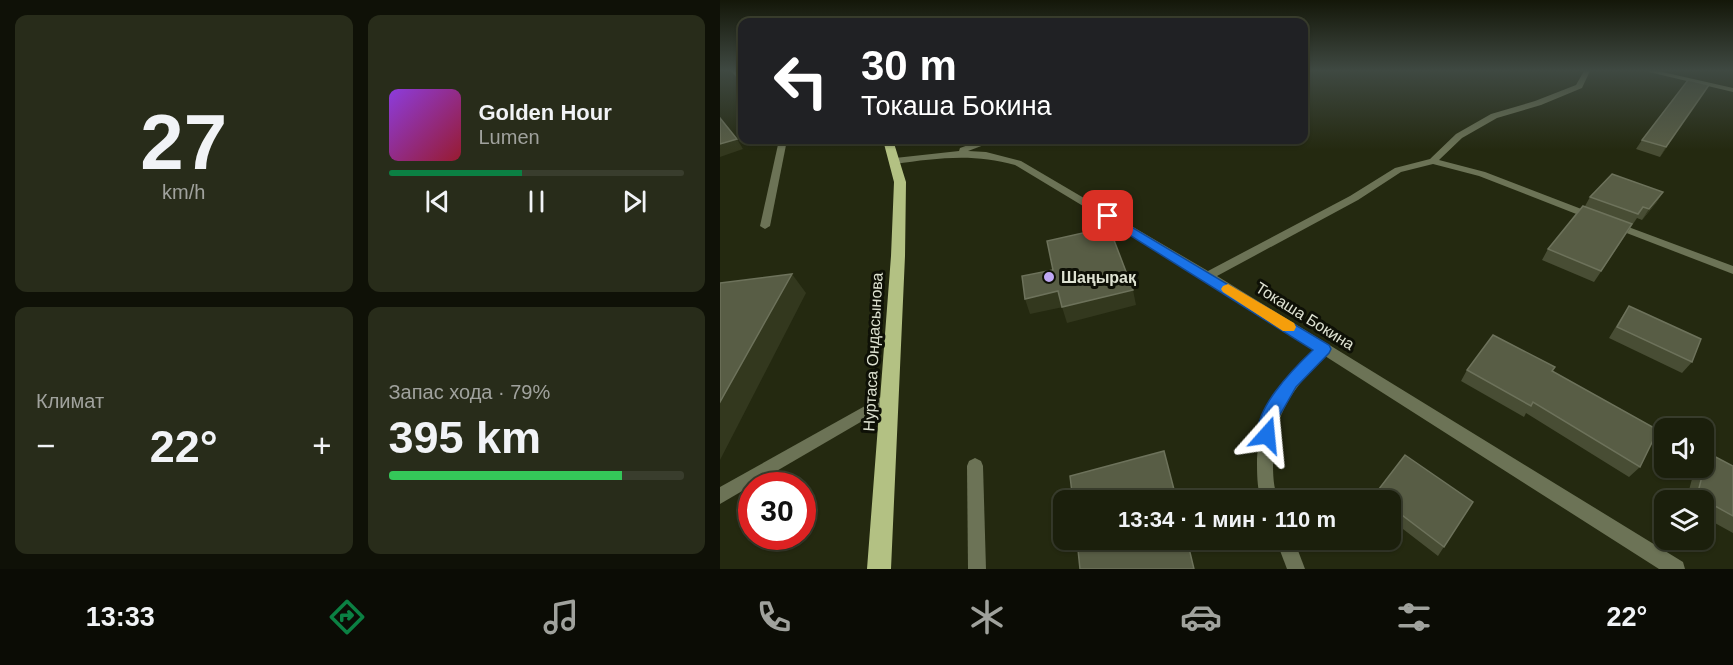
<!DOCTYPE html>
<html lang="ru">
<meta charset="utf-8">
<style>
:root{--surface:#1b1f0c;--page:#282c1a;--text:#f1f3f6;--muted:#a0a29d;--line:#393d2d;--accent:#0b8043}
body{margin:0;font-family:Arial,sans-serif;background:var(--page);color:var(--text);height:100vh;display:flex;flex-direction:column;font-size:22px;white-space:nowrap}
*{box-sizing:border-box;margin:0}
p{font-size:20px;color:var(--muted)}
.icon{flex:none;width:33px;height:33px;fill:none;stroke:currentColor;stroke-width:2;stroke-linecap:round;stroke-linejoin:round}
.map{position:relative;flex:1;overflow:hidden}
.drawer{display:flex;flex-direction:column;gap:15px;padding:15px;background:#0f1107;width:720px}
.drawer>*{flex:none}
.top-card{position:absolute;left:18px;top:18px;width:570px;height:126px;border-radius:12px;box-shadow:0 2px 4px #0004,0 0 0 2px var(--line);background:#202124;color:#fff;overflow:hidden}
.fabs{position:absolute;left:934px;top:418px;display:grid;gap:12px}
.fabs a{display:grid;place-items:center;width:60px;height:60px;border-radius:12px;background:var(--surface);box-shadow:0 2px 4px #0004,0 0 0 2px var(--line);font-size:30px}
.speed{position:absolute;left:18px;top:472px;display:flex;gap:12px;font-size:30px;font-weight:700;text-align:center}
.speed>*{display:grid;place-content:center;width:78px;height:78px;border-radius:50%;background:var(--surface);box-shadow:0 2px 4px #0004,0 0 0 2px var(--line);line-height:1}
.speed .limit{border:9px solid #d22;background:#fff;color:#111}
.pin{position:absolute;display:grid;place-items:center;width:51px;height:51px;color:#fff;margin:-26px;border-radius:12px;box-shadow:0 3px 9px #0006}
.me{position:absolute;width:66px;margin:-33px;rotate:18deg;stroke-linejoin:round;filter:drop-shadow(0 0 4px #0008)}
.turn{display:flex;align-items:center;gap:21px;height:126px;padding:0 24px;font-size:27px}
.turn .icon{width:78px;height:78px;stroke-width:2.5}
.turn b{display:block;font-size:42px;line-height:51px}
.big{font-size:45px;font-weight:600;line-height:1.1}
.drawer .tile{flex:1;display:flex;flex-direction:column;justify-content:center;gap:9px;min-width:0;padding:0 21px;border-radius:12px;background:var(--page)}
.drawer .dial{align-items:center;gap:0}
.dial b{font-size:78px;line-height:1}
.song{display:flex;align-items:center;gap:18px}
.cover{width:72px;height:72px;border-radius:9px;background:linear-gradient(135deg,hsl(270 70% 55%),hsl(350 70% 35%))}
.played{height:6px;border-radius:3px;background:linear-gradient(90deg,var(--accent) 45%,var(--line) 45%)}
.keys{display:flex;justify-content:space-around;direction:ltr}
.heat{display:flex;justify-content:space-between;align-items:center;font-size:33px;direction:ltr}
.charge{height:9px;border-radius:4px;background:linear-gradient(90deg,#34c759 79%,var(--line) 0)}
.drawer .tiles{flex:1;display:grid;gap:15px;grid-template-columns:repeat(2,1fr)}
.trip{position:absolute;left:333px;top:490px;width:348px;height:60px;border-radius:12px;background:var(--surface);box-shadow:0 2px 4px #0004,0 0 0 2px var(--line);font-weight:600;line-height:60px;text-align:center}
.tab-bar{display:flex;height:96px;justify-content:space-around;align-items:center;background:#0b0c05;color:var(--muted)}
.tab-bar .icon{width:42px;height:42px}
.tab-bar .selected{color:var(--accent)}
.tab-bar b{font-size:27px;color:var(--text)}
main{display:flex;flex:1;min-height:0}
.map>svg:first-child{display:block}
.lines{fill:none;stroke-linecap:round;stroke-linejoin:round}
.minor{fill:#6c7356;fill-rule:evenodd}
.primary{fill:#b3c183;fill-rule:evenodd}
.wall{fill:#484d34}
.shaded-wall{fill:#33381e}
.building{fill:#585d45;stroke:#6d725b;stroke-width:1.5}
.route{fill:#1a73e8;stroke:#114b97;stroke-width:1.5}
.slow{fill:#f59e0b}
.poi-dot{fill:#c0a8f4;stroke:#0e1006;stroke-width:2}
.labels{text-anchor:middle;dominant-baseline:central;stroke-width:6;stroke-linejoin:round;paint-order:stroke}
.poi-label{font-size:16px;font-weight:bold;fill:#dee2d2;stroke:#0e1006;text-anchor:start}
.street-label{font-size:16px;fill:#dee2d2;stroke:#0e1006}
</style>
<main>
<section class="drawer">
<div class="tiles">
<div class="tile dial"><b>27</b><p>km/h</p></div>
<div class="tile">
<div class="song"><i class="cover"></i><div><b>Golden Hour</b><p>Lumen</p></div></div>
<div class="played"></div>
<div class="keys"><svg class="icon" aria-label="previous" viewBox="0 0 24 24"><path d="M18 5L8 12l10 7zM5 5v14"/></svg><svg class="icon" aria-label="pause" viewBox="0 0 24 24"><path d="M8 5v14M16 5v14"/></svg><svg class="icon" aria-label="next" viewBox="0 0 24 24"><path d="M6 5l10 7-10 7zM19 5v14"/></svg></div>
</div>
<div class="tile"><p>Климат</p>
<div class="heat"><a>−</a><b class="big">22°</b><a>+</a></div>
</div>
<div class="tile"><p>Запас хода · 79%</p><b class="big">395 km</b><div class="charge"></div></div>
</div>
</section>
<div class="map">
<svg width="1013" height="569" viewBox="0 0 1013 569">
<rect width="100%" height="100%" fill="#242910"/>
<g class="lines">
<g class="minor">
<polygon points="11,71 18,71 22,75 22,80 19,80"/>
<path d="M 864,71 L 870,71 L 862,88 L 821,105 L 777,118 L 742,138 L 719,160 L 765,172 L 877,215 L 878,217 L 877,219 L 869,219 L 759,176 L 713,164 L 681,172 L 638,200 L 497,276 L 963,562 L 965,569 L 939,569 L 605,356 C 573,389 554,412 553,460 C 553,474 553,488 559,501 L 541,501 C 537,487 537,473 537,459 C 539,409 561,383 594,349 L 484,279 L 295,165 C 254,153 216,158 175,164 L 170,161 L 175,158 L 239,151 L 240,148 L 262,140 L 273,140 L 272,142 L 248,151 L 266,152 L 301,161 L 488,271 L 630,196 L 675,168 L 710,159 L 736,134 L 771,114 L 815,101 L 856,85 Z"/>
<polygon points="928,71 938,71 1013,88 1013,92 929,72"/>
<polygon points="59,140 67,140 50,226 45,229 40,226"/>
<polygon points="895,222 1013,266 1013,274 891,227 890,225 891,223"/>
<polygon points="170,392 175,394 177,398 175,402 0,504 0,487"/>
<polygon points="255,458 261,461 263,466 266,569 248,569 247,466 249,461"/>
<polygon points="556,540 574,540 585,569 567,569"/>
</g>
<polygon class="primary" points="163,140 173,140 186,182 185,256 171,569 147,569 171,256 174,182"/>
</g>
<g class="wall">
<polygon points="989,85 940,157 916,149 922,140"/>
<polygon points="943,192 936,203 922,220 917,218 874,282 822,260 828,249 865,206 870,197"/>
<polygon points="909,306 972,362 962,373 889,338 901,318"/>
<polygon points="747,370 832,371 920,467 909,477 806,413 804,417 741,381"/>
<polygon points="988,453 1013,466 1013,533 984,517 984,501 966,501 975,468 984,468 984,457"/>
<polygon points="655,494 753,502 718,556 670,519 670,501 652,501"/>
</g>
<g class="shaded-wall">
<polygon points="989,85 984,94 940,157 946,147"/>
<polygon points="17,139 23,149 0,157 0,144"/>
<polygon points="943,192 936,203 922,220 929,209"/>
<polygon points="72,274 86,293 0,460 0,402"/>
<polygon points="413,290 416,305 347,323 342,307"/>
<polygon points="338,291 343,307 310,314 305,299"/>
</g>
<g class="building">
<polygon points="968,80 989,85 946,147 922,140"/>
<polygon points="0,118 17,139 0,144"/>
<polygon points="892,174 943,192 929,209 923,207 918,214 870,197"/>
<polygon points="863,206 912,224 881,271 828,249"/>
<polygon points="389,227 413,290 342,307 338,291 305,299 302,276 333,270 327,241"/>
<polygon points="72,274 0,402 0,283"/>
<polygon points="909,306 981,339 972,362 897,327"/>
<polygon points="773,335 835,367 832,371 938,430 920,467 813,402 811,406 747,370"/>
<polygon points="444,451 457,501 353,501 350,476"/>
<polygon points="988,453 1013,466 1013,516 977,496"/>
<polygon points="685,455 753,502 724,547 670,506 670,501 664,501 655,494"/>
<polygon points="357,540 467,540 474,569 360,569"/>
</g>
<linearGradient id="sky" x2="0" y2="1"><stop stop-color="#141709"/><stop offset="0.47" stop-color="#3f4942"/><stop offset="1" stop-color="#3f4942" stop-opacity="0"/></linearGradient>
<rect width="1013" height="150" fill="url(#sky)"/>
<path class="route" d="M 388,213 L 609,345 L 611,349 L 609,353 L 576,387 L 557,420 L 553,441 L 547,443 L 540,441 C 528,414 575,367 593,350 L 384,219 L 382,216 Z"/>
<polygon class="slow" points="508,284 574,323 576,327 574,331 563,331 503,292 501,289 503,286"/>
<circle class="poi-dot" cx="329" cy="277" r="6"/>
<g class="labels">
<g class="poi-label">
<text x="341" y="277">Шаңырақ</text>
</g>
<g class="street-label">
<text transform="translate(585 316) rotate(32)">Токаша Бокина</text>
<text transform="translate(153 352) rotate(-87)">Нуртаса Ондасынова</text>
</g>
</g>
</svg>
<div class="fabs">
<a><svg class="icon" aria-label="sound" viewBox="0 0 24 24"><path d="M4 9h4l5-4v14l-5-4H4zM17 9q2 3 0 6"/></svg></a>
<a><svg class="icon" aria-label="layers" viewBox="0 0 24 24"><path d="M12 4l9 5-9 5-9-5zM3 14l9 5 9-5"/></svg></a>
</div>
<div class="speed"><div class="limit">30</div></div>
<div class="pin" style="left:388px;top:216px;background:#d93025"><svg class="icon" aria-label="arrive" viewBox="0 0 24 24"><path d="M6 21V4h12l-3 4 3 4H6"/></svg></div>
<svg class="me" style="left:547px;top:435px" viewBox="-20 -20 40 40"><path d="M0-17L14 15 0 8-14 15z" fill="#1a73e8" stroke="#fff" stroke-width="4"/></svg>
<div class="trip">13:34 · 1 мин · 110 m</div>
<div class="top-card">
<div class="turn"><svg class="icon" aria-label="left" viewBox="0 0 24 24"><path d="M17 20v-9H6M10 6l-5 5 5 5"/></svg><div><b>30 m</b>Токаша Бокина</div></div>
</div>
</div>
</main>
<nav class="tab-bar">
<b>13:33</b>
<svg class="icon selected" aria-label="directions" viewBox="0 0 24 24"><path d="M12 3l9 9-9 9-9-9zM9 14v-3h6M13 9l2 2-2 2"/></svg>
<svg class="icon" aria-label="music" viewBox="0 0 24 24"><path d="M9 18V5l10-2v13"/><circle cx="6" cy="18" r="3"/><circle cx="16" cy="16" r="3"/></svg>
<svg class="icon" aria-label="phone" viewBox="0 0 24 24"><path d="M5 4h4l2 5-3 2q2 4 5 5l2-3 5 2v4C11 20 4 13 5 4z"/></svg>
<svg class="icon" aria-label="climate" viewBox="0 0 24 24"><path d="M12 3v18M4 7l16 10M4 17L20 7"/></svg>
<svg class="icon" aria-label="car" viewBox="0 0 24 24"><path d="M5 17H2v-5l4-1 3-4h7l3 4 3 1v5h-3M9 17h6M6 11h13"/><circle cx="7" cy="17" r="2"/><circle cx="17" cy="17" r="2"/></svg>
<svg class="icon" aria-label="filters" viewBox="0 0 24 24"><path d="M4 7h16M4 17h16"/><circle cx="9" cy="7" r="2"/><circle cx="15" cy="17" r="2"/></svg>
<b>22°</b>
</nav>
